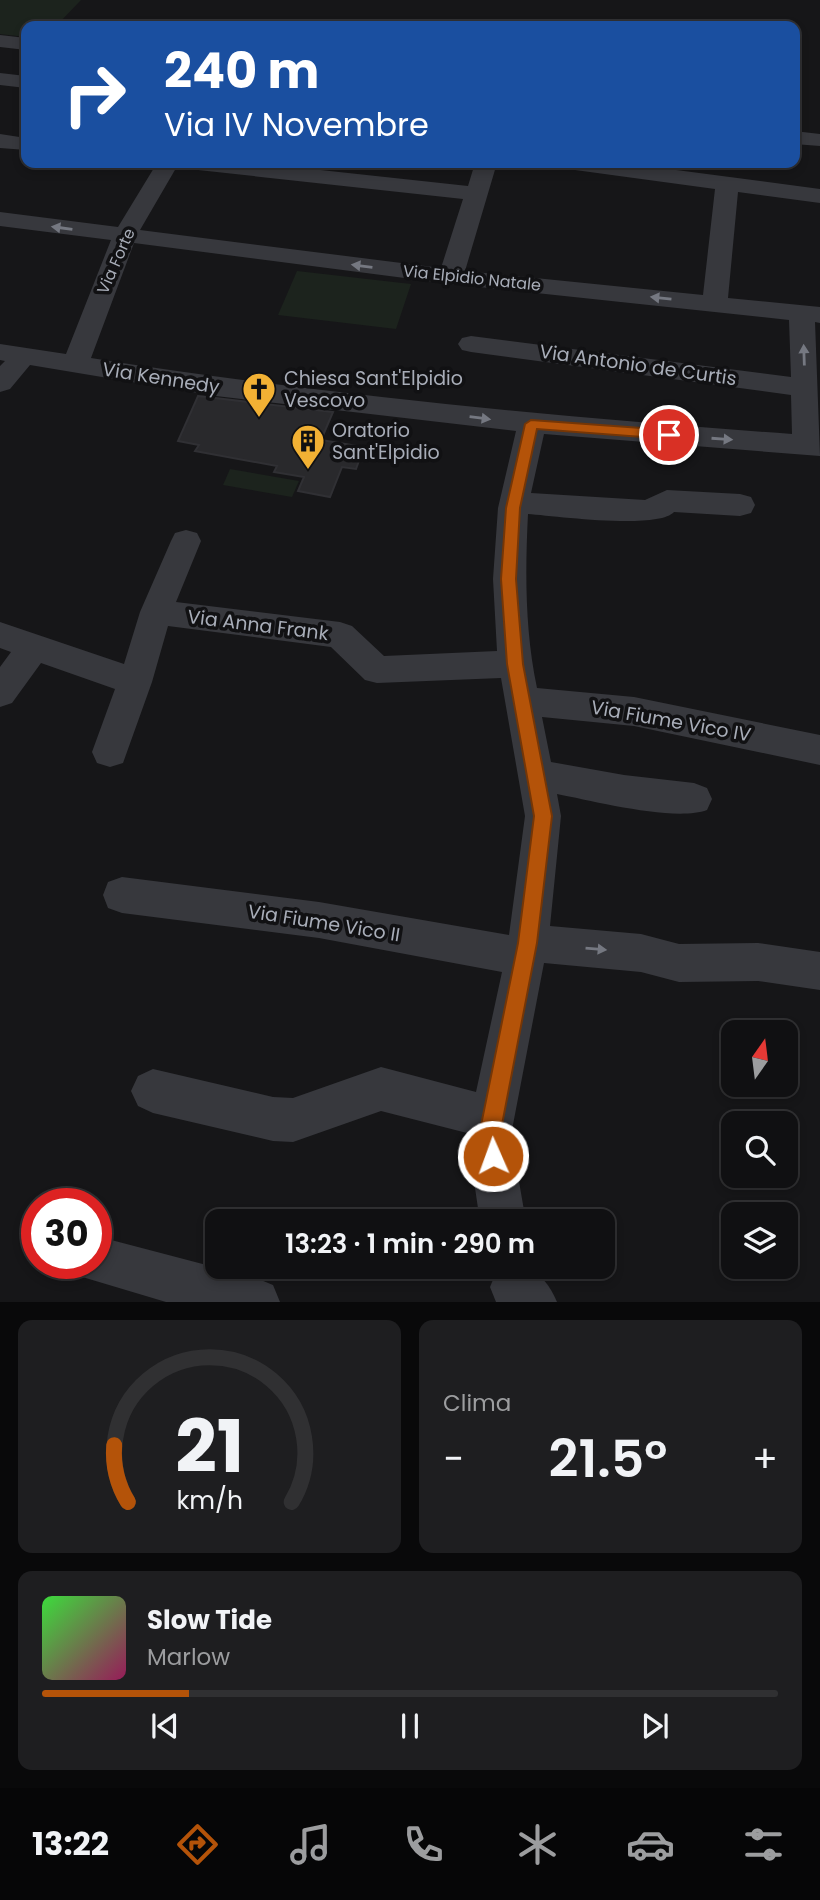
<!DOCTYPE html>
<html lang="it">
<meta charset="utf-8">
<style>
:root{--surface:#101012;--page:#1e1e20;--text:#f1f3f6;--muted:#9c9d9f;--line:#303032;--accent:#b45309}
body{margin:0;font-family:Poppins,sans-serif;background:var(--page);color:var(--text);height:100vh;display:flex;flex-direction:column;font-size:26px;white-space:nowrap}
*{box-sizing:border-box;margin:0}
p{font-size:23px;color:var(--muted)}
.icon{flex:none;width:38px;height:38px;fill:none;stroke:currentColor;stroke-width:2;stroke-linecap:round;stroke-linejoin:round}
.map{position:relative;height:1302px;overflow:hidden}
.sheet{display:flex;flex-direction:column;gap:18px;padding:18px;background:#09090a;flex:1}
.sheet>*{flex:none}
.top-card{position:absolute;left:21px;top:21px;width:779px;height:147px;border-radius:14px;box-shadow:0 4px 10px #0003,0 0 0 2px var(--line);background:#1a4fa0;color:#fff;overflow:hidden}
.needle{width:46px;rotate:14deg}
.fabs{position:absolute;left:721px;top:1020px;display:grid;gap:14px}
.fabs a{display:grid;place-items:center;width:77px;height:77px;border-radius:14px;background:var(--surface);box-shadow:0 4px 10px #0003,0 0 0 2px var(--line);font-size:35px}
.speed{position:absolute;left:21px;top:1188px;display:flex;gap:14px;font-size:35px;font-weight:700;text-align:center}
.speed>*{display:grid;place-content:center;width:91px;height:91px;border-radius:50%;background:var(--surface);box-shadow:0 4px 10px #0003,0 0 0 2px var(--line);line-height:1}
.speed .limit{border:10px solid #d22;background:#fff;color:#111}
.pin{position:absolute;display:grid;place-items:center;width:60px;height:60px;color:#fff;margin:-30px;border:4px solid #fff;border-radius:50%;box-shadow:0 2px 7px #0007}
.me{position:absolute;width:77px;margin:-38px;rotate:358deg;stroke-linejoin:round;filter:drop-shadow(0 0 5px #0008)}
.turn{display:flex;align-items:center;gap:24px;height:147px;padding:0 28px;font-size:32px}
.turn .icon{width:91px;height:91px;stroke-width:2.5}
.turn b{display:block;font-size:49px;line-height:60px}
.big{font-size:52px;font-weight:600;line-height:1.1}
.sheet .card{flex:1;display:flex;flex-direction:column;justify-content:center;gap:10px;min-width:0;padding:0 24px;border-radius:14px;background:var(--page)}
.sheet .dial{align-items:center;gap:0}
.dial svg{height:182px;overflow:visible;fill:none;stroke:var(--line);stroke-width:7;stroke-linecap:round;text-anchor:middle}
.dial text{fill:var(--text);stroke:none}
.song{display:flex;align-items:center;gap:21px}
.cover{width:84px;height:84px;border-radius:10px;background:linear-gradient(135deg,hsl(120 70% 55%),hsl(330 70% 35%))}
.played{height:7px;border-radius:4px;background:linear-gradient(90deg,var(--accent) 20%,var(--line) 20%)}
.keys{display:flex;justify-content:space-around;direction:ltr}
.heat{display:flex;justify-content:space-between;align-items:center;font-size:38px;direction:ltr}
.sheet .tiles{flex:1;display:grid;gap:18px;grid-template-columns:1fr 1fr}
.card:last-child{grid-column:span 2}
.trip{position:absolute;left:205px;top:1209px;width:410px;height:70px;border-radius:14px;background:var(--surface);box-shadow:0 4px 10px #0003,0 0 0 2px var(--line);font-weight:600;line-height:70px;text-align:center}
.menu{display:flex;height:112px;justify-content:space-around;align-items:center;background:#060607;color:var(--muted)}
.menu .icon{width:49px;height:49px}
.menu .selected{color:var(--accent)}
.menu b{font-size:32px;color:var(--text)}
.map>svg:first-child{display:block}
.green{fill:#1c231d}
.building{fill:#29292c;stroke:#303034;stroke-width:2}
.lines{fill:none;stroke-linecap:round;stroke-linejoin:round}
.minor{fill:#37383d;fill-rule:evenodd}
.oneway{fill:#757881}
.route{fill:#b45309;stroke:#753606;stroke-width:2}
.labels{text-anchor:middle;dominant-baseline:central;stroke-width:7;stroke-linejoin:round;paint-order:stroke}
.far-street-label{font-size:16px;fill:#a8adb8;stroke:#111113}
.street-label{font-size:19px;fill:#a8adb8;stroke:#111113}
.poi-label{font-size:19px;fill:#a8adb8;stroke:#111113;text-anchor:start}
</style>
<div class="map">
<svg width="820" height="1302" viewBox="0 0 820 1302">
<rect width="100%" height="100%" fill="#161618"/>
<g class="green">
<polygon points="0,0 81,0 56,26 26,26 26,37 0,34"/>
<polygon points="297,271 411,284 396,329 278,315"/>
<polygon points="230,469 299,481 292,497 223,485"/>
</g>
<polygon class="building" points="198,396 333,412 321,440 364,447 356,469 342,467 330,497 298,491 304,477 274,472 277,466 195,451 199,445 178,441"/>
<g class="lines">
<g class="minor">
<polygon points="0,35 26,38 26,50 0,47"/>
<polygon points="0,73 26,76 26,88 0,85"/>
<polygon points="794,131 820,134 820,146 794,144"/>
<polygon points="0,134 26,138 26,150 0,148"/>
<path d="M 157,163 L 179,163 L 140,230 L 441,268 L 463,199 L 198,170 L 190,168 L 187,163 L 256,163 L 468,186 L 475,163 L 497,163 L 465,271 L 703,295 L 715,189 L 575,170 L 567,168 L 564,163 L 623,163 L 820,189 L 820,203 L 738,192 L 728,298 L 820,307 L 820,323 L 815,322 L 820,456 L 544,434 L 531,493 L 645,500 L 667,490 L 740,494 L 751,497 L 755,505 L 751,513 L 740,516 L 674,512 C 657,530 556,516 528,514 C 525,573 525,631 537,688 L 634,697 L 820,735 L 820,765 L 634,726 L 542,717 L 551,762 L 624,775 L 694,783 L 707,788 L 712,799 L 707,810 C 674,822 594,801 557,794 L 561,816 L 550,926 L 641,934 L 679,944 L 758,943 L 820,952 L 820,990 L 758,981 L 679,982 L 641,972 L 544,963 L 511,1135 L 526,1222 L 480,1222 L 467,1133 L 381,1111 L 293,1142 L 273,1141 L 153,1113 L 138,1106 L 131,1091 L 138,1076 L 153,1069 L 273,1097 L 293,1098 L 381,1067 L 476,1092 L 502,972 L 319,938 L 122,913 L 108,908 L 103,895 L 108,882 L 122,877 L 319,902 L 509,935 L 525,816 L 501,678 L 377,683 L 365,680 L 331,647 L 168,626 L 152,682 L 123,763 L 110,767 L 97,763 L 92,752 L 115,689 L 41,663 L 12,703 L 0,707 L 0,667 L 11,652 L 0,648 L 0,622 L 124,664 L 140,612 L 171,541 L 175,533 L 186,530 L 197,533 L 201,541 L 176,602 L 340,622 L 352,626 L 384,656 L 497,651 L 493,579 L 498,508 L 516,431 L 216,396 L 30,365 L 10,389 L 0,392 L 0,366 L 5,361 L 0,360 L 0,344 L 66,354 L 111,240 L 0,226 L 0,212 L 118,227 ZM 134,243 L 451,284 L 789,320 L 791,377 L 471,336 L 462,338 L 458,344 L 462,350 L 471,352 L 791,395 L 792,434 C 558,417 324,395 91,358 Z"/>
<polygon points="96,1236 256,1278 273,1285 280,1302 166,1302 79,1276 74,1264 96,1264"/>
<path d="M 505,1267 C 533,1267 546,1276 557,1302 L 496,1302 L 490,1287 L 497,1270 Z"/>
</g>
</g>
<defs><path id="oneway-solid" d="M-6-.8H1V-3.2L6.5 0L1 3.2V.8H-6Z" transform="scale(1.75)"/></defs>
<g class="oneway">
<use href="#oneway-solid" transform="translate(62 228) rotate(-172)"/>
<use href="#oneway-solid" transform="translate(362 266) rotate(-173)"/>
<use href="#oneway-solid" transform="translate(661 298) rotate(-174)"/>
<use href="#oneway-solid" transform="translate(804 355) rotate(-92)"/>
<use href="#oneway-solid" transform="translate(480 418) rotate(7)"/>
<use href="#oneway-solid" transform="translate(722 439) rotate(4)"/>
<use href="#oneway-solid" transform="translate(596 949) rotate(5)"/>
</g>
<polygon class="route" points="531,420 669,430 676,435 669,439 537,429 520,508 516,579 523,664 552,816 537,943 500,1135 503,1156 500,1164 493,1167 485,1164 479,1135 518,943 534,816 507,664 501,579 506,508 525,424"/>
<defs>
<symbol id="church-pin" viewBox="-11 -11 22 30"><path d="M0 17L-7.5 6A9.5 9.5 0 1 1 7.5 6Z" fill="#f2b134" stroke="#111113"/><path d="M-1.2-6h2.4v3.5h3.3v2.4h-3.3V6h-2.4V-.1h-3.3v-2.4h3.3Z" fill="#111"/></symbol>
<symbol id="building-pin" viewBox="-11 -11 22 30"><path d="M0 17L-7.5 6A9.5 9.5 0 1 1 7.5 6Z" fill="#f2b134" stroke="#111113"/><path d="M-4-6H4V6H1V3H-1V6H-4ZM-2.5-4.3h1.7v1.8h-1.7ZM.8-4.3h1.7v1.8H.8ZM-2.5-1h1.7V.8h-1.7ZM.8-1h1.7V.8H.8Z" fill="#111"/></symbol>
</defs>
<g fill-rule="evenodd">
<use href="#church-pin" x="240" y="370" width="38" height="52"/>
<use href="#building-pin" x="289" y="422" width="38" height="52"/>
</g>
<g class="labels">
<g class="far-street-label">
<text transform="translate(116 261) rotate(-66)">Via Forte</text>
<text transform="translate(472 278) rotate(6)">Via Elpidio Natale</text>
</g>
<g class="street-label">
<text transform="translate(638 365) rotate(8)">Via Antonio de Curtis</text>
<text transform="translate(161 378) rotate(9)">Via Kennedy</text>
<text transform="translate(258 625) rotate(7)">Via Anna Frank</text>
<text transform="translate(671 721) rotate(10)">Via Fiume Vico IV</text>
<text transform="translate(324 923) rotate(9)">Via Fiume Vico II</text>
</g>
<g class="poi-label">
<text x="284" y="378">Chiesa Sant'Elpidio<tspan x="284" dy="22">Vescovo</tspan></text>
<text x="332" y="430">Oratorio<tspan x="332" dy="22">Sant'Elpidio</tspan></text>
</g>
</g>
</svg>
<div class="fabs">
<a><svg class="needle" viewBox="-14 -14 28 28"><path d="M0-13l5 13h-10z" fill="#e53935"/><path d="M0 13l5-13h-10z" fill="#9c9d9f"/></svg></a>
<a><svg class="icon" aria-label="search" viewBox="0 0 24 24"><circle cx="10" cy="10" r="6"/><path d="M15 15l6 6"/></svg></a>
<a><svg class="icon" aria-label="layers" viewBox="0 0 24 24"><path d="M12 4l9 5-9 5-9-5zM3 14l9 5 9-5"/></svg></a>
</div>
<div class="speed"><div class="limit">30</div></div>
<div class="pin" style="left:669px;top:435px;background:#d93025"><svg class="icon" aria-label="arrive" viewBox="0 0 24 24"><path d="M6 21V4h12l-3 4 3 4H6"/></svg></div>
<svg class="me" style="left:493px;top:1156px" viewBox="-20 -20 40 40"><circle r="17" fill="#b45309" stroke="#fff" stroke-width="3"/><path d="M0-11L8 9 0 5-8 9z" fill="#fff"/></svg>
<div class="trip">13:23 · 1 min · 290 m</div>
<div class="top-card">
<div class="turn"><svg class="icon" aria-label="right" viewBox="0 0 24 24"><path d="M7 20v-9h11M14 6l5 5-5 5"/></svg><div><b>240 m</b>Via IV Novembre</div></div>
</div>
</div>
<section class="sheet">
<div class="tiles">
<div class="card dial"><svg viewBox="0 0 100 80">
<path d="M14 69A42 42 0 1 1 86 69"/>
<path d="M14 69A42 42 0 0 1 8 44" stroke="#b45309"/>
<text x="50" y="56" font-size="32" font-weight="700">21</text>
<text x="50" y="72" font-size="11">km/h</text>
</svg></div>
<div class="card"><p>Clima</p>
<div class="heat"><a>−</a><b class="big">21.5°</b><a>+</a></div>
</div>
<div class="card">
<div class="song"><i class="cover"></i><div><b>Slow Tide</b><p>Marlow</p></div></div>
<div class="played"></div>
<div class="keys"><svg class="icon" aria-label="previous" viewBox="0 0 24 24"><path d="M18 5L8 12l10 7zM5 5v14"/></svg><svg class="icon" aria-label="pause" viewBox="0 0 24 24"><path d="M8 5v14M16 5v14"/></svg><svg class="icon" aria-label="next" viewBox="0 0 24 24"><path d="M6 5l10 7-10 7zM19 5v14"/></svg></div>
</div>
</div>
</section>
<nav class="menu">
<b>13:22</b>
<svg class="icon selected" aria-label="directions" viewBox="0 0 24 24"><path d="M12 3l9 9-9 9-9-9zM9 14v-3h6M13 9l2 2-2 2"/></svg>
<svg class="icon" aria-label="music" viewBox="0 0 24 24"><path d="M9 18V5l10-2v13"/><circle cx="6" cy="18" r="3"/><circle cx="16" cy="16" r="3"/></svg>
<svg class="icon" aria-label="phone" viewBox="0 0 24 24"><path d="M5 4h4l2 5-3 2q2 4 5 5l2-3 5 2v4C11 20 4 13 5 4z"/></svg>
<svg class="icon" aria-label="climate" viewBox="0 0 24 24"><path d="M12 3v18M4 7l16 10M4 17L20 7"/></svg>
<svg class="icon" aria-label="car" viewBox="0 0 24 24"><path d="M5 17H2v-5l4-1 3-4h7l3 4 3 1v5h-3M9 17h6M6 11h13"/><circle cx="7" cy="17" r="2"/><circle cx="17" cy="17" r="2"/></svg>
<svg class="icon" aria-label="filters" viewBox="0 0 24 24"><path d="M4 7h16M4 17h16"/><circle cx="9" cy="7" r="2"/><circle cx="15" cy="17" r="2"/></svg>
</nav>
